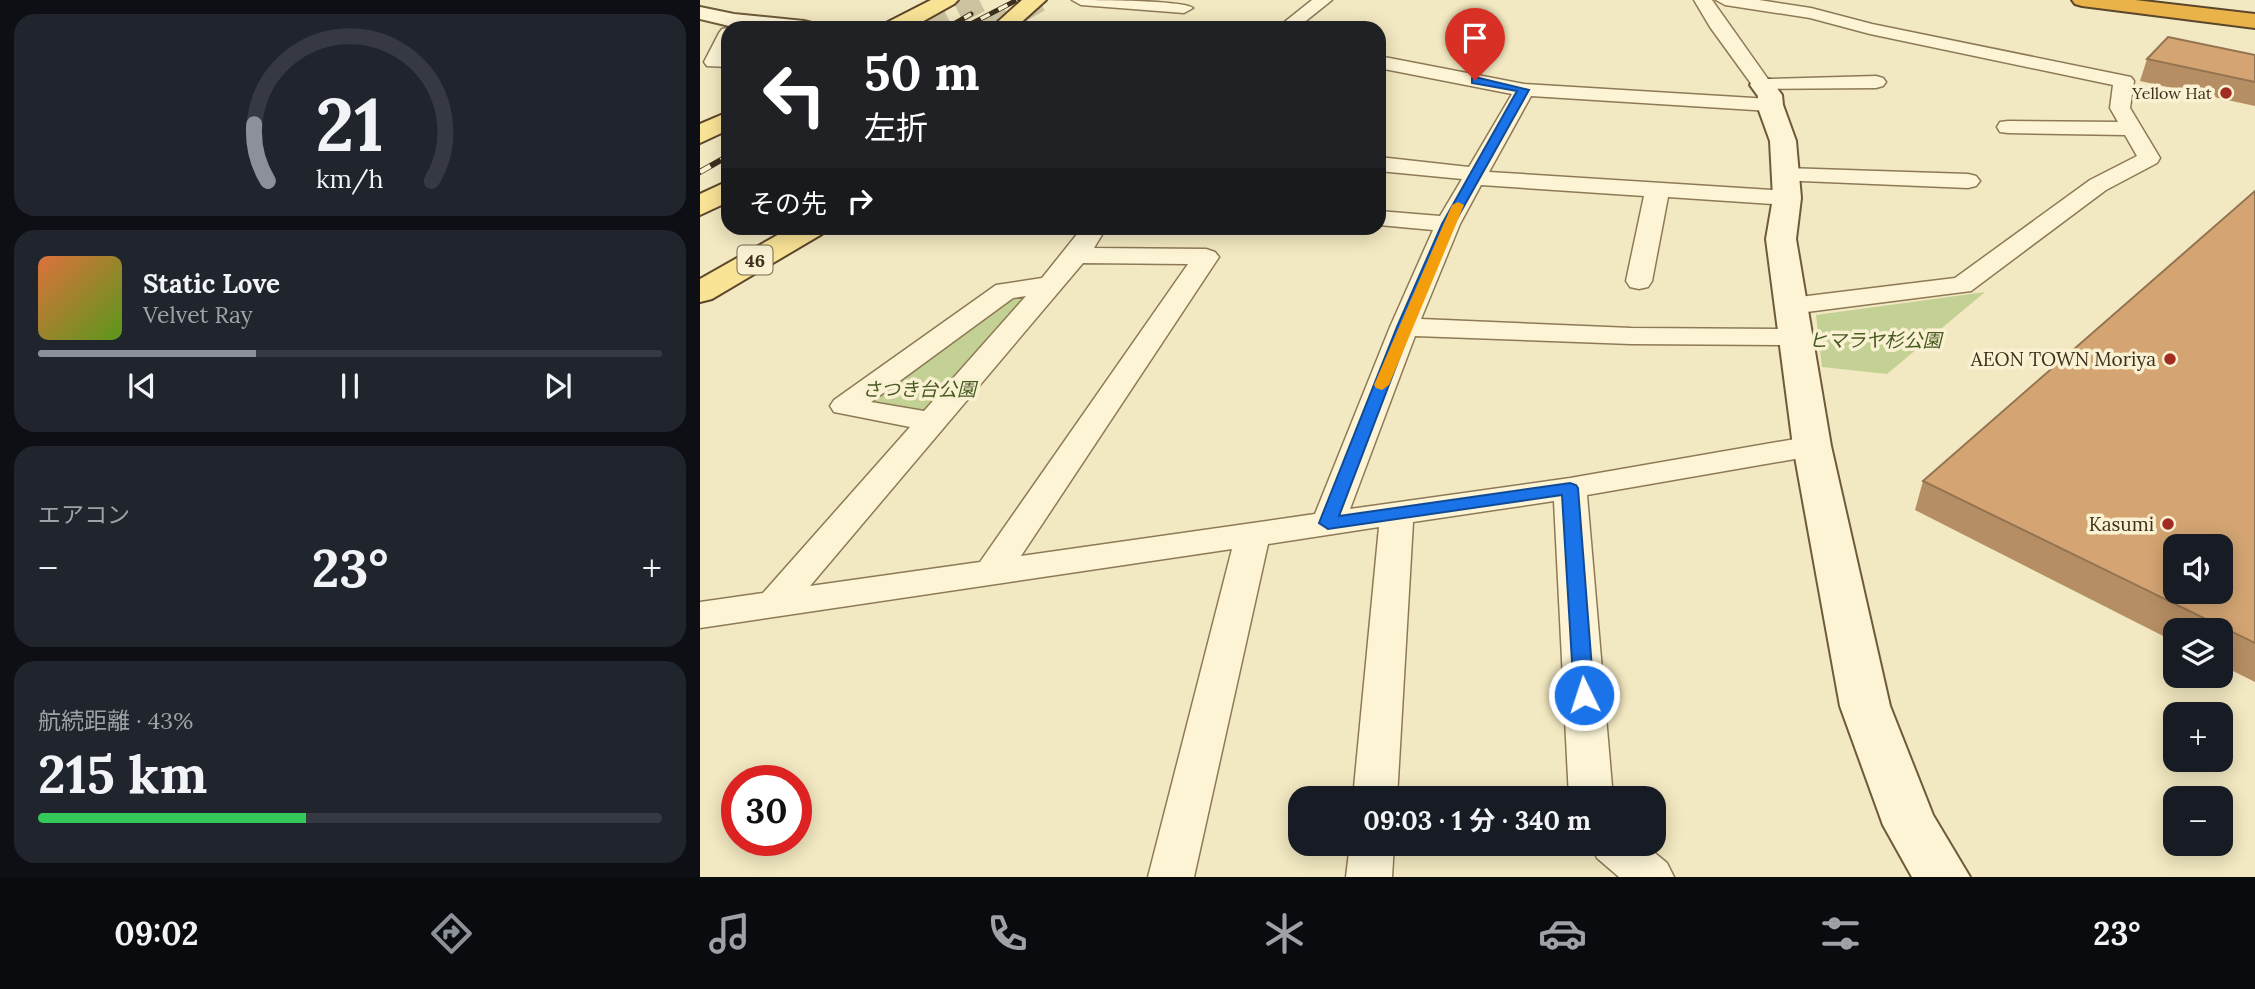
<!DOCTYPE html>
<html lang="ja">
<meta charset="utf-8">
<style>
:root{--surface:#171b24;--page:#20242c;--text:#f1f3f6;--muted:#9ea1a6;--line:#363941;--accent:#8c9099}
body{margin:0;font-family:Lora,"Noto Sans JP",serif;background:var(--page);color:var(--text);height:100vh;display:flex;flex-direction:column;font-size:26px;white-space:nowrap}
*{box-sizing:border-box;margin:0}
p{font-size:23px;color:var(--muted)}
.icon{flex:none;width:38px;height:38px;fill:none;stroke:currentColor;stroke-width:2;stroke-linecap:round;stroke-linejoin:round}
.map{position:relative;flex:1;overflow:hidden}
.panel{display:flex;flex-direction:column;gap:14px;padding:14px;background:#0d0f14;width:700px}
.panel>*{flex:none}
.banner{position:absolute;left:21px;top:21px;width:665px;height:214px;border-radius:21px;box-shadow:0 4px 18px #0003;background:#202124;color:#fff;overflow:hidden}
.tools{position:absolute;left:1463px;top:534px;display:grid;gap:14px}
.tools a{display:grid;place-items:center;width:70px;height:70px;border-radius:14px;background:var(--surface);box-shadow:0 4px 18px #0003;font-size:35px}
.speed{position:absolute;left:21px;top:765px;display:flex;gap:14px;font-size:35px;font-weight:700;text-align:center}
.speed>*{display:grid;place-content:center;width:91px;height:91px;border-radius:50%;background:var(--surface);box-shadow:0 4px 18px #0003;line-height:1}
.speed .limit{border:10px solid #d22;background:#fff;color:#111}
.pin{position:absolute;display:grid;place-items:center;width:60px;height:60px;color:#fff;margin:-72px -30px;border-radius:50% 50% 50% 0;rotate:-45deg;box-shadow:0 0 7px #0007}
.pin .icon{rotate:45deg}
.me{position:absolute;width:77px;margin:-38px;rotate:356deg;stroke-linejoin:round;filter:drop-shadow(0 0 5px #0008)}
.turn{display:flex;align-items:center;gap:24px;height:147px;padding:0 28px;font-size:32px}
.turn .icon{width:91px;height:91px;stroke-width:2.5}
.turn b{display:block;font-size:49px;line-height:60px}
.then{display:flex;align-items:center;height:66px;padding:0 28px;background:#0003;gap:14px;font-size:26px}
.big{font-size:52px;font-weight:700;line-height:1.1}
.panel .tile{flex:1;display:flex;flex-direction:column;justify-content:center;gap:10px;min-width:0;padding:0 24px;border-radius:21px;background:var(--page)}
.panel .dial{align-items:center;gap:0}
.dial svg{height:182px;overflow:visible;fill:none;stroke:var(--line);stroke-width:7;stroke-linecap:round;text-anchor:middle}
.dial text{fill:var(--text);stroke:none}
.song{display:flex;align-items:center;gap:21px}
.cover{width:84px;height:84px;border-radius:10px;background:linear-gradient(135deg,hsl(20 70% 55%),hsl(90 70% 35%))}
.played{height:7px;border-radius:4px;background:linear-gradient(90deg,var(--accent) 35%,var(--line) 35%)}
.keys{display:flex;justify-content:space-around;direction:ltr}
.heat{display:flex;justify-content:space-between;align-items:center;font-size:38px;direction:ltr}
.charge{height:10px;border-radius:5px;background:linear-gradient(90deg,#34c759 43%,var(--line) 0)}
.trip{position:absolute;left:588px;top:786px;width:378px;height:70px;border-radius:21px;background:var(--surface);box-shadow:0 4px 18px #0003;font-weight:700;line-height:70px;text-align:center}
.tab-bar{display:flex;height:112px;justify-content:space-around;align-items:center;background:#090b0e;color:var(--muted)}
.tab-bar .icon{width:49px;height:49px}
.tab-bar .active{color:var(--accent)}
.tab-bar b{font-size:32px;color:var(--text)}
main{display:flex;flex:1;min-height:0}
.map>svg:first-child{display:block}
.green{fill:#c4d194}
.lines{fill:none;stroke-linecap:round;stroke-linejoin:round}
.primary-tunnel{stroke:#cec3a0;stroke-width:24;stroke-dasharray:24 12;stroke-linecap:butt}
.street-casing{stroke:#8e7957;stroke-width:3}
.secondary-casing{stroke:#6f5a3a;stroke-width:4}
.primary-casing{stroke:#5b462b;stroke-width:4}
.highway-casing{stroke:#5b462b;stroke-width:4}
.street{fill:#fcf4d5;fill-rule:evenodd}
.secondary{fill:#fcf4d5;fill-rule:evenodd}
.primary{fill:#f9e395;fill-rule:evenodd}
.highway{fill:#e9b34a;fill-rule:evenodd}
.rail-far1-casing{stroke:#3c2f1c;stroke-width:5}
.rail-casing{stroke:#3c2f1c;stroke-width:6}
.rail-far1{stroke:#f9f1d1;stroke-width:3.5;stroke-dasharray:10;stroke-linecap:butt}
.rail{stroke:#f9f1d1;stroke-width:4.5;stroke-dasharray:12;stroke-linecap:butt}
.wall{fill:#b68e63}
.building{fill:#d4a573;stroke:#947450;stroke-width:2;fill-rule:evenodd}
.route{fill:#1a73e8;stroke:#114b97;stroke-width:2}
.slow{fill:#f59e0b}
.poi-dot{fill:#a22c21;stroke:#f9f1d1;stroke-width:2.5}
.labels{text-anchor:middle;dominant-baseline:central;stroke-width:7;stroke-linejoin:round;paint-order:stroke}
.far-poi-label{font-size:16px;fill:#3c2f1c;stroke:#f9f1d1;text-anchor:end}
.shield{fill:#f9f1d1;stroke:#756952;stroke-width:2}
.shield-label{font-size:18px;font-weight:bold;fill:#3c2f1c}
.park-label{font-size:19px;font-style:italic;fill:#465a21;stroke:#f9f1d1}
.poi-label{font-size:19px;fill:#3c2f1c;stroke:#f9f1d1;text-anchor:end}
</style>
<main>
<section class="panel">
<div class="tile dial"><svg viewBox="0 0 100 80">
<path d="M14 69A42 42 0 1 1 86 69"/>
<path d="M14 69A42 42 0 0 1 8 44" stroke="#8c9099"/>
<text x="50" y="56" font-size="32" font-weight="700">21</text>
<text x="50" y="72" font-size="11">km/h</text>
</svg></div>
<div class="tile">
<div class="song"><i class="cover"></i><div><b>Static Love</b><p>Velvet Ray</p></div></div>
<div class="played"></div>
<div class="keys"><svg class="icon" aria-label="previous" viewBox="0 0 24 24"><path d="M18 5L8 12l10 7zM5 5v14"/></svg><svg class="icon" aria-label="pause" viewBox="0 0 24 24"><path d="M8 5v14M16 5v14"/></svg><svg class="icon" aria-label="next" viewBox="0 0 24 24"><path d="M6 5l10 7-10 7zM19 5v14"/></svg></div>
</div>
<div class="tile"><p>エアコン</p>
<div class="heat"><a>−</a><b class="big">23°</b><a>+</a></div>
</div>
<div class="tile"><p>航続距離 · 43%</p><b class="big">215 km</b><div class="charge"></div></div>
</section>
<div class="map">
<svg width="1555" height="877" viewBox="0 0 1555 877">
<rect width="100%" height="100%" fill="#f2e8c1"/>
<g class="green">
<polygon points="350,285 232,422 145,406 305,291"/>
<polygon points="1285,292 1187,374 1122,367 1116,315"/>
</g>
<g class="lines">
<g class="primary-tunnel">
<polyline points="226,28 280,0"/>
<polyline points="288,28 339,0"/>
</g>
<defs>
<g id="street">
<path d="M 372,0 C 393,0 482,0 493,8 L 484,13 L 381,5 Z"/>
<polygon points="612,0 632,0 597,28 577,28"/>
<polygon points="994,0 1012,0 1068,79 1176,76 1183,78 1186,82 1183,86 1176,88 1055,89 1010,27"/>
<polygon points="1016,0 1059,0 1111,8 1172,24 1431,77 1434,81 1430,108 1460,158 1457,163 1406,190 1271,291 1091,314 1081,312 1077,306 1081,300 1091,298 1255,278 1390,180 1437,156 1425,135 1308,133 1300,132 1297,127 1300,122 1308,121 1418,122 1410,108 1413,85 1170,34 1110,18 1025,5"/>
<polygon points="28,28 28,67 7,66 4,62 19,33 22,29"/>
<path d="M 679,56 L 824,84 L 1070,99 L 1077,101 L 1080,105 L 1077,109 L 1070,111 L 831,96 L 789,172 L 1087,191 L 1095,193 L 1099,198 L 1095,203 L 1087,205 L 968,197 L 952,281 L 948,287 L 939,289 L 930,287 L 926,281 L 944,196 L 781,185 L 760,224 L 721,319 L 931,328 L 1095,329 L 1105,331 L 1109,337 L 1105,343 L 1095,345 L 931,344 L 715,336 L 650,509 L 870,478 L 1112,436 L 1123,439 L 1128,446 L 1123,453 L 1112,456 L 887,495 L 913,798 L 869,798 L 854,501 L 713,522 L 697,798 L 653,798 L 679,527 L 568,544 L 494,877 L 448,877 L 532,549 L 0,628 L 0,602 L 63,593 L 210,427 L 134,412 L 130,406 L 134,400 L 296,285 L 342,278 L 382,228 L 406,228 L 394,248 L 506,249 L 515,252 L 519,257 L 321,556 L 615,514 L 690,327 L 733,230 L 679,225 L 679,211 L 740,216 L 762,179 L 679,171 L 679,157 L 769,167 L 812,94 L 679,68 ZM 383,263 L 488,264 L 280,562 L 110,586 ZM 326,296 L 224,411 L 171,402 L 313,298 Z"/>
<polygon points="1085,168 1268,174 1276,176 1280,181 1276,186 1268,188 1077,180 1074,175 1077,170"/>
<polygon points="650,844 694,844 692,877 646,877"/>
<polygon points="891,844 944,844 967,863 974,877 919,877 897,858"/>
</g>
<g id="secondary">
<polygon points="0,7 34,14 104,21 112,23 115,28 38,28 0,19"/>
<polygon points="1062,78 1071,80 1082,95 1083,105 1096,141 1101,198 1096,239 1131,446 1190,706 1233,815 1270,877 1212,877 1183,825 1140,706 1093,446 1066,239 1073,198 1070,141 1057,105 1058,96 1050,85 1053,80"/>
</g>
<g id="primary">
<polygon points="231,0 258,0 254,4 211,28 183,28 186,23"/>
<polygon points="322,0 346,0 315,28 291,28"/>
<polygon points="28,112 28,130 0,143 0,124"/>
<polygon points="28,181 28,202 0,215 0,194"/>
<polygon points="90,228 126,228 122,234 12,299 0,302 0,279"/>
</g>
<polygon id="highway" points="1372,0 1435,0 1555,14 1555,28 1382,6 1375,4"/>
</defs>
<use href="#street" class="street-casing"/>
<use href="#secondary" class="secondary-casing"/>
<use href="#primary" class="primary-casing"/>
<use href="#highway" class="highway-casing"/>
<use href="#street" class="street"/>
<use href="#secondary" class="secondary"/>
<use href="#primary" class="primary"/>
<use href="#highway" class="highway"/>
<defs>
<g id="rail-far1">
<polyline points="247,28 271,14"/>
<polyline points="263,28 317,0"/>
</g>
<polyline id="rail" points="0,172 28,156"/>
</defs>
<use href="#rail-far1" class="rail-far1-casing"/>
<use href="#rail" class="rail-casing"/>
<use href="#rail-far1" class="rail-far1"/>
<use href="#rail" class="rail"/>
</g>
<g class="wall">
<polygon points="1555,55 1555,106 1440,81 1447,59"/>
<polygon points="1555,191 1555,682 1521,665 1521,630 1475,630 1475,642 1215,510 1223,481"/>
</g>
<g class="building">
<polygon points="1468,37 1555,55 1555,82 1447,59"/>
<path d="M 1555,191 L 1555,643 L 1223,481 ZM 1475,546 L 1521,546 L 1521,592 L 1475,592 Z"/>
</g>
<polygon class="route" points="775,77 829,90 754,224 711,327 639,516 870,483 876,485 878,488 894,695 891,700 884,702 877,700 874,695 862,495 628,529 619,523 697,327 742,224 817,91 772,83 772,78"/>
<polygon class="slow" points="758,202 764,205 689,385 682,390 676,388 674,385 752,205"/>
<g class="poi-dot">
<circle cx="1526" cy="93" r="7"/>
<circle cx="1470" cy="359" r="7"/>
<circle cx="1468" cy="524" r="7"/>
</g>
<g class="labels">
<g class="far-poi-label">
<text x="1512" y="93">Yellow Hat</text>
</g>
<rect class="shield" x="37.5" y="245.5" width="35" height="29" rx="5"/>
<g class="shield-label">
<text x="55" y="260">46</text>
</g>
<g class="park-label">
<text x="1175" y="340">ヒマラヤ杉公園</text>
<text x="219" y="389">さつき台公園</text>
</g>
<g class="poi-label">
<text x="1456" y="359">AEON TOWN Moriya</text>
<text x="1454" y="524">Kasumi</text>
</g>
</g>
</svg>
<div class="tools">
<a><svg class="icon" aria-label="sound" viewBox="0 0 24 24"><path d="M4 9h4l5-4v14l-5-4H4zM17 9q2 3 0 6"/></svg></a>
<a><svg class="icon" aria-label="layers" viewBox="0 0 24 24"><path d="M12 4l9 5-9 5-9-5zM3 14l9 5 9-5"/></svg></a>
<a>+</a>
<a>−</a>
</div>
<div class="speed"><div class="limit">30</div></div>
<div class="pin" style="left:775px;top:80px;background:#d93025"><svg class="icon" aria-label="arrive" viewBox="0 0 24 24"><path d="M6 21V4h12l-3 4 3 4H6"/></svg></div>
<svg class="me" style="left:884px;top:695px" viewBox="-20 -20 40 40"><circle r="17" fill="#1a73e8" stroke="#fff" stroke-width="3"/><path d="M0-11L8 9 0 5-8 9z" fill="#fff"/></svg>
<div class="trip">09:03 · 1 分 · 340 m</div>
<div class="banner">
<div class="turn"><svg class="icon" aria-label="left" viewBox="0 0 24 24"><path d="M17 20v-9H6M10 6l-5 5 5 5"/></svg><div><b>50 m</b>左折</div></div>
<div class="then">その先<svg class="icon" aria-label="right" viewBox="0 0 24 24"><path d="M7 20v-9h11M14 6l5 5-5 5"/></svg></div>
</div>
</div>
</main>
<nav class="tab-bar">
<b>09:02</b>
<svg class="icon active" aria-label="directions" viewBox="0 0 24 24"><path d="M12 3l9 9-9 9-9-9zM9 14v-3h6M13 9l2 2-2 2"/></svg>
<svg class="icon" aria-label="music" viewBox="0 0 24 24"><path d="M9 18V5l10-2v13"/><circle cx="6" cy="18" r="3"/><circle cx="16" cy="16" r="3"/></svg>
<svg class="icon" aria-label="phone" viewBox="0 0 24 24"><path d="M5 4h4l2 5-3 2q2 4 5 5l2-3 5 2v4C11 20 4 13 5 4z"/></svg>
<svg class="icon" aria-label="climate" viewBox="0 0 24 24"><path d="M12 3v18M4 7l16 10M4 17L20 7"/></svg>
<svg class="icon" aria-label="car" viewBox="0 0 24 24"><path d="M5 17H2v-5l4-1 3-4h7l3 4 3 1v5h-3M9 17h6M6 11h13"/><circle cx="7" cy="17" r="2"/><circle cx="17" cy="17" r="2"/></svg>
<svg class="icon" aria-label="filters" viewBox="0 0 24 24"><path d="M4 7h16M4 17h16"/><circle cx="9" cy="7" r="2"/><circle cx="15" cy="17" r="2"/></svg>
<b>23°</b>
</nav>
